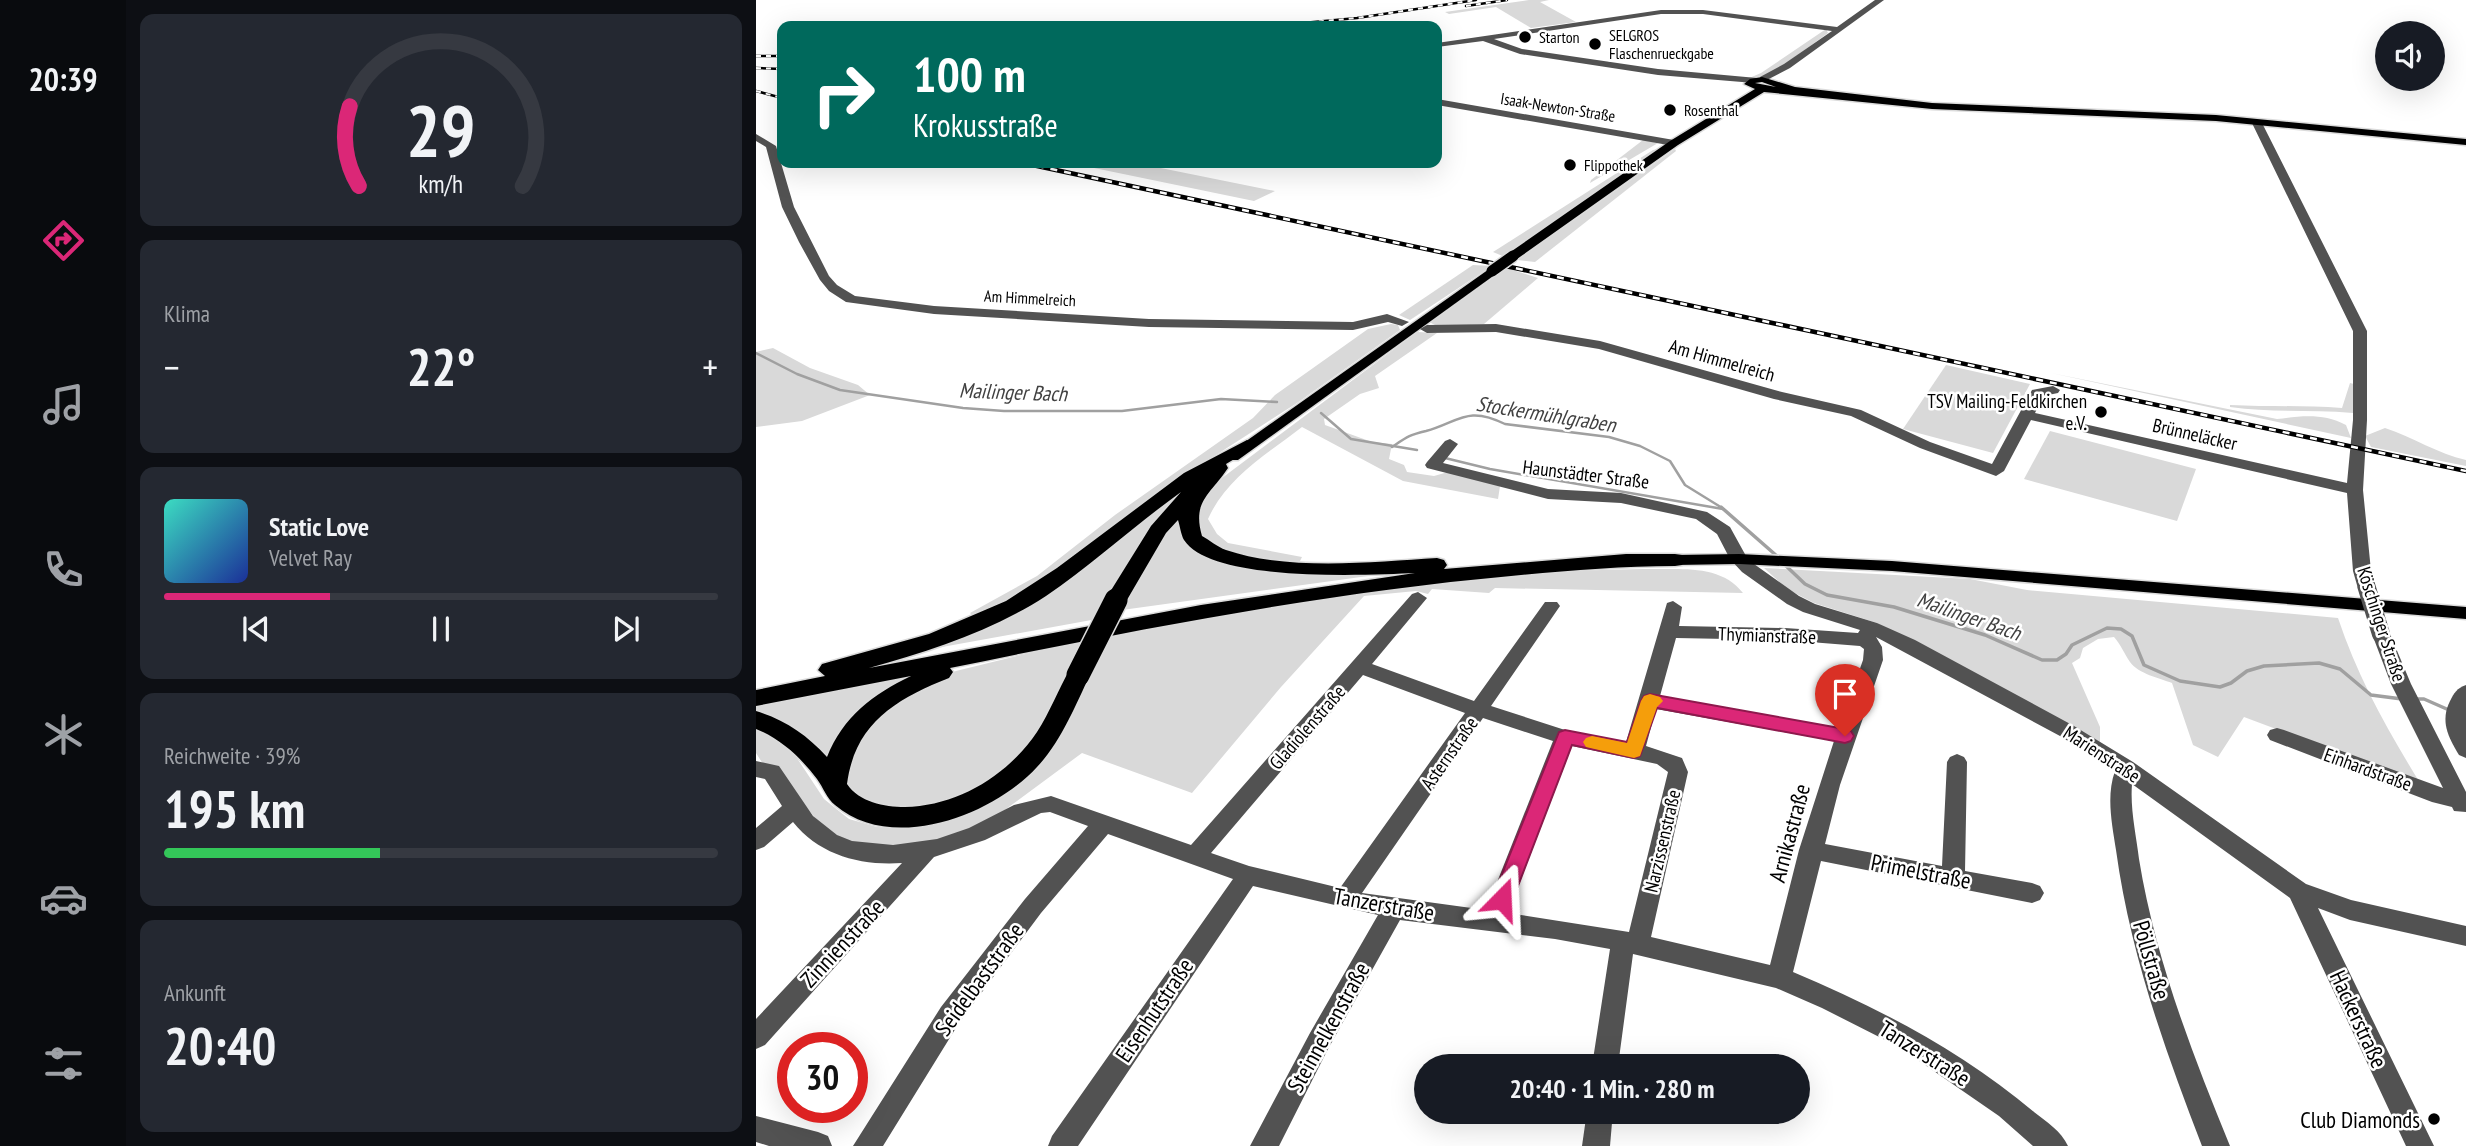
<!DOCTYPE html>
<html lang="de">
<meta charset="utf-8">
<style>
:root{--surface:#171b24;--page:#242831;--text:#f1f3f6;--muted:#9ea1a6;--line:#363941;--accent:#db2777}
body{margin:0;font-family:"PT Sans Narrow",sans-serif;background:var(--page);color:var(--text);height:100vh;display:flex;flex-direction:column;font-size:26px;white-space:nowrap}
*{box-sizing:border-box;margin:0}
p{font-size:23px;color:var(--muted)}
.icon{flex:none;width:38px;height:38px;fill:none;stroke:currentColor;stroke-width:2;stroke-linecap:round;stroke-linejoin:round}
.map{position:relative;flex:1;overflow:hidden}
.drawer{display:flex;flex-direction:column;gap:14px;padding:14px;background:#0d0f14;width:630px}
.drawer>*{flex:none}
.banner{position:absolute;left:21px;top:21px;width:665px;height:147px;border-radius:14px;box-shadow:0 7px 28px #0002;background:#00695c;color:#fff;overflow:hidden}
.tools{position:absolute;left:1619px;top:21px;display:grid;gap:14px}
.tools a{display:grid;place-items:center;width:70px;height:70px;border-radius:50%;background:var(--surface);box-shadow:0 7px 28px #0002;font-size:35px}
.speed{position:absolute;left:21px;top:1032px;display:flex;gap:14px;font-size:35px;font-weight:700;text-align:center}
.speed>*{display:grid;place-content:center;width:91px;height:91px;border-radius:50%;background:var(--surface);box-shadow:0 7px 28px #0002;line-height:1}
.speed .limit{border:10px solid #d22;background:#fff;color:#111}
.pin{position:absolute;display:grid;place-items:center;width:60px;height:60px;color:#fff;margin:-72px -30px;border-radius:50% 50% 50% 0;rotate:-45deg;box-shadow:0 0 7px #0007}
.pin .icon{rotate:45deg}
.me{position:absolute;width:77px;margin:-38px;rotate:21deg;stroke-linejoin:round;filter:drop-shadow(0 0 5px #0008)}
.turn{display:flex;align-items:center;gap:24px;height:147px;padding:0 21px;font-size:32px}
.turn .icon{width:91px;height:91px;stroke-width:2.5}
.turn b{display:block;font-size:49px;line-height:60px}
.big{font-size:52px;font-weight:600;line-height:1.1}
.drawer .widget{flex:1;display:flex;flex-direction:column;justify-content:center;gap:10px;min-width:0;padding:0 24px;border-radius:14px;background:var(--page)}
.drawer .dial{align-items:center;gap:0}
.dial svg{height:182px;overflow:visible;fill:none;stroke:var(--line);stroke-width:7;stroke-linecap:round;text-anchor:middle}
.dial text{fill:var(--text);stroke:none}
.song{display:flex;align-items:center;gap:21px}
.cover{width:84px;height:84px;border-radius:10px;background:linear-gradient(135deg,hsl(170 70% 55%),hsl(230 70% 35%))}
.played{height:7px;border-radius:4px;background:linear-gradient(90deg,var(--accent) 30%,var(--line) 30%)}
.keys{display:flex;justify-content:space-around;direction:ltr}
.heat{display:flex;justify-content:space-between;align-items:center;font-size:38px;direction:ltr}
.charge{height:10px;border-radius:5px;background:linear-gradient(90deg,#34c759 39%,var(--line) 0)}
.trip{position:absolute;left:658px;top:1054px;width:396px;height:70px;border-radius:35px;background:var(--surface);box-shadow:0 7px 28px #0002;font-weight:600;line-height:70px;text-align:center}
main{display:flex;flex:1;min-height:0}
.menu{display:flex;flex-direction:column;width:126px;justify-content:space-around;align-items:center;background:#090b0e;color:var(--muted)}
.menu .icon{width:49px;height:49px}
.menu .selected{color:var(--accent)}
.menu b{font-size:32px;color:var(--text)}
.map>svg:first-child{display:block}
.green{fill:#d9d9d9}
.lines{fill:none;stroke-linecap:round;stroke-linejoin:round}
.stream-far1{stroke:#a0a0a0;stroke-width:2.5}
.stream{stroke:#a0a0a0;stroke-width:3.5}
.major-casing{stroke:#dbdbdb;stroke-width:3}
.highway-casing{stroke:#dbdbdb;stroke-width:3}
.minor{fill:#525252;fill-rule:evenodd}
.major{fill:#000;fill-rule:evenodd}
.highway{fill:#000;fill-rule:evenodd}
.rail-far1-casing{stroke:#000;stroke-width:2.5}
.rail-casing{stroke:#000;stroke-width:4.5}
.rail-far1{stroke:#fff;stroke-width:2;stroke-dasharray:5;stroke-linecap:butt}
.rail{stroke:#fff;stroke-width:2.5;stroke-dasharray:7;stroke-linecap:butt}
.major-bridge-casing{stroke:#dbdbdb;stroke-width:14;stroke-linecap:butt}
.highway-bridge-casing{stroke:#dbdbdb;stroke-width:26;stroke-linecap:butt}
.minor-bridge{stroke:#525252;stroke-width:18}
.major-bridge{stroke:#000;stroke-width:11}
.highway-bridge{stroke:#000;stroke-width:23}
.route{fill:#db2777;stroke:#8e194d;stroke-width:2}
.slow{fill:#f59e0b}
.poi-dot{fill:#000;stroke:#fff;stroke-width:2.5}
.labels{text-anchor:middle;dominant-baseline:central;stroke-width:5;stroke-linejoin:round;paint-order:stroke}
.far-poi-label{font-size:16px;fill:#000;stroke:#fff;text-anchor:start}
.far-street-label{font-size:16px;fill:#000;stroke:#fff}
.street-label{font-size:19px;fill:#000;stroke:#fff}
.poi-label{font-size:19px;fill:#000;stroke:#fff;text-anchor:end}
.water-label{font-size:21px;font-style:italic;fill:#414141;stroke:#fff}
.near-street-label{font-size:23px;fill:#000;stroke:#fff}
.near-poi-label{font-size:23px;fill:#000;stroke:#fff;text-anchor:end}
</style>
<main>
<nav class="menu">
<b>20:39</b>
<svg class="icon selected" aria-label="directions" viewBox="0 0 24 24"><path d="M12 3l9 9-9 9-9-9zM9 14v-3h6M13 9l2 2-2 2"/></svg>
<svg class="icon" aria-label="music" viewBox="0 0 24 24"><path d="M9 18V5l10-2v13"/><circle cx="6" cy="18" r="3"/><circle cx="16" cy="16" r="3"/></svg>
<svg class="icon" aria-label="phone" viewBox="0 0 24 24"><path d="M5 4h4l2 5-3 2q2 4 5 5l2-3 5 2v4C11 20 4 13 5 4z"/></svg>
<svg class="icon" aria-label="climate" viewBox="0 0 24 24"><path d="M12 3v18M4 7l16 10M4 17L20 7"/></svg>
<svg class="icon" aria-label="car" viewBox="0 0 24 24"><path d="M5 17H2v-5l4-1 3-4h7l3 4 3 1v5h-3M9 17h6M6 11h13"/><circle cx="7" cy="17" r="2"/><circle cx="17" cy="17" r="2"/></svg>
<svg class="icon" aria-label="filters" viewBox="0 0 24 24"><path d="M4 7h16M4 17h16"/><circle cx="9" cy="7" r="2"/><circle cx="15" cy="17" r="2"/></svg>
</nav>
<section class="drawer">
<div class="widget dial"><svg viewBox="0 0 100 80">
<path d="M14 69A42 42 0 1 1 86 69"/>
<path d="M14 69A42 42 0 0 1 10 34" stroke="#db2777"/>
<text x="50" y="56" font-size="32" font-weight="700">29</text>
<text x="50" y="72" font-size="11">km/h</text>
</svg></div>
<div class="widget"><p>Klima</p>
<div class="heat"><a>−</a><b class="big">22°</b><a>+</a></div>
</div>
<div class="widget">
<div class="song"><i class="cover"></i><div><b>Static Love</b><p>Velvet Ray</p></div></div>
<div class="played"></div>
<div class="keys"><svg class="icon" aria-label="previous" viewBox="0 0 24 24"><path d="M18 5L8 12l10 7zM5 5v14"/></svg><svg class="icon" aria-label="pause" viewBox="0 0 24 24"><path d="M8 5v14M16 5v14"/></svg><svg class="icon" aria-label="next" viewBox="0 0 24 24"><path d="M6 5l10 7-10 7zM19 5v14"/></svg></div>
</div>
<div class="widget"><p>Reichweite · 39%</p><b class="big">195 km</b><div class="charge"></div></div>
<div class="widget"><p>Ankunft</p><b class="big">20:40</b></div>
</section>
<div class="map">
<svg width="1710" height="1146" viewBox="0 0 1710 1146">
<rect width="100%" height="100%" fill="#fff"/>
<g class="green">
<polygon points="773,0 793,0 784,2 820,22 775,28 740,7 693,14 689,12"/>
<polygon points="1070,29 1072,33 1014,75 991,79 1005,73"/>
<polygon points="887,140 902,143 834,183 835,180"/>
<polygon points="903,149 749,257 737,252 897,150"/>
<polygon points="919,149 920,151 779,262 761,260"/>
<polygon points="314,163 380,163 519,191 498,201"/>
<polygon points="717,265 736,266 654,320 643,315"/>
<polygon points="751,268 782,278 728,324 683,327 673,322"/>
<polygon points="635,324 642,325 644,330 541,403 415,484 300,575 219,618 214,613 281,576 359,515 497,418 519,395 612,329"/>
<path d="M 661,332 L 681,333 L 619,376 L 623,388 L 604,394 L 568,419 L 569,425 L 616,442 L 636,444 L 633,459 L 648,465 L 651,472 L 678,476 L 692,472 L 744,486 L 742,499 L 647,481 L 546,427 C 511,454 470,478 452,519 L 461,534 L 472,543 L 546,557 L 543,563 L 478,555 L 440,534 L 443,501 L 462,481 Z"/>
<polygon points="17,348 54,368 102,385 114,395 46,421 0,427 0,352"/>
<polygon points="1190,365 1274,384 1237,453 1147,429"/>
<path d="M 1295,373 L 1521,419 C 1546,416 1567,413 1590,425 L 1595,438 Z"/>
<path d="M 1594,383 L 1602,385 L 1600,411 L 1597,413 C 1555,409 1515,413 1474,407 L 1474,405 C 1512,407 1549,405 1586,408 Z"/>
<path d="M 1629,428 C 1657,437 1682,454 1710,460 L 1710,466 L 1615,447 L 1609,436 Z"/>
<polygon points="1294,431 1440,469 1421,521 1268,479"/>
<path d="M 439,479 C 397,520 367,567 341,619 L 175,649 L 224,628 Z"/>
<path d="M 427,507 C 424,543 429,548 463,560 L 663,569 L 366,610 L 413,524 Z"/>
<path d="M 1008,568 L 1214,579 L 1271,590 L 1582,618 C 1602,678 1631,729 1664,783 L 1488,717 L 1462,757 L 1437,745 L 1416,683 C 1403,678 1383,674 1374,662 C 1368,653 1365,645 1358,637 L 1342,639 L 1327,648 L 1324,658 L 1316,663 L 1344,727 L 1344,742 L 1121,623 L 1058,603 L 1031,589 Z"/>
<path d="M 887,569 C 922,570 964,563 987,593 L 739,588 L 733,593 L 676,589 L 672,594 L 660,591 L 608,596 L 525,687 L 436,793 L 326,753 L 227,826 L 171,847 L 127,849 L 92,841 L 67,828 L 22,771 L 7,764 L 0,753 L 0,728 L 33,746 L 68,799 L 93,819 L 121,827 L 159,828 L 199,819 L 230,803 L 353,636 L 604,592 L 805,571 Z"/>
<path d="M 331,639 C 318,663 306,687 293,711 C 286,724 279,741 269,753 C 234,793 128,839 90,782 L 106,726 L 168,682 L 200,671 Z"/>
<polygon points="176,669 71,765 0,715 0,704"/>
</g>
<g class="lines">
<g class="stream-far1">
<polyline points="0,353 41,374 84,390 207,408 248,411 366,411 465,399 521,402"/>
<polyline points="565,413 595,439 661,450"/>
<path d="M 636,447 C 651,437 653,435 670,431 C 703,422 711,405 749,424 L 853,437 L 884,446 L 914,461 L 929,485 L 963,506"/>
<polyline points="689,458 734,469 967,509"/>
</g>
<g class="stream">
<polyline points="965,507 1022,557"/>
<polyline points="1027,563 1049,584 1071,595 1138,607 1229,635 1286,660 1301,660 1310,654 1316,645 1351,628 1365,629 1376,636 1388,665 1424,681 1464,687 1475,683 1491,671 1508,666 1563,663 1584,669 1615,695 1646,699"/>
<polyline points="1661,699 1668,699 1693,710"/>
</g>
<defs>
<g id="major">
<path d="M 1006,77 L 1039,87 L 1176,103 L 1460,115 L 1710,139 L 1710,145 L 1460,121 L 1176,109 L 1008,92 L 922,145 L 761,259 L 753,259 L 753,253 L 914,141 L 999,89 L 988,84 L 994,79 ZM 1006,82 L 1020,87 L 999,83 Z"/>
<polygon points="736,267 742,271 740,274 482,460 472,460 469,457 472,454"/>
<polygon points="983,554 1136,561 1710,607 1710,619 1136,571 983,564 919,565 910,560 919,555"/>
</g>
<path id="highway" d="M 491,440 L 500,446 L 470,464 L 472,468 C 454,495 436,501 446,536 C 454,540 461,547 470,550 C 531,571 617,562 681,558 L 688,560 L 691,565 L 688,569 L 870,554 L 919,554 L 926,555 L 929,560 L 926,565 L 919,566 C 864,566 809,571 755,576 C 566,593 380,630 194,668 L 197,672 L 193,678 C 140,699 99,723 91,784 C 103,802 128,807 149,807 C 202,806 252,775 281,732 C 294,712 302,690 314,669 L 322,667 L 330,669 L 334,675 C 319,706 305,742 281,767 C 237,815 136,854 79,805 C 71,799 67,787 61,779 C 45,758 25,739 0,729 L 0,711 C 29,720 50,734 71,757 C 87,717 117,694 155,676 L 0,706 L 0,690 L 69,676 L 62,670 L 66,664 L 173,634 L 250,601 L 301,568 L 428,473 ZM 425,492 L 395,526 L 349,600 L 352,605 L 368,605 L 410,533 L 422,520 C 424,526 425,535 428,540 C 456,583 612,575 659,573 L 445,605 L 113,668 C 175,651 236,631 290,596 C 337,564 379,525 425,492 Z"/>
</defs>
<use href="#major" class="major-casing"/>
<use href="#highway" class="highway-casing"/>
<g class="minor">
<polygon points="1119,0 1128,0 1034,68 1007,82 1004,81 1004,77 1028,64 1076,31 947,14 905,14 738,39 766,49 902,69 1001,78 1002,80 998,83 902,75 764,54 727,41 681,47 681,43 905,10 947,10 1081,27"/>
<polygon points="681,99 918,140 923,143 918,146 681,105"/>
<polygon points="1497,119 1505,121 1611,331 1611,420 1607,490 1615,571 1619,585 1610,591 1601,585 1597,571 1591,493 1275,420 1248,471 1240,476 1164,448 1095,416 1018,399 843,349 740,332 671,333 664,329 671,325 740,324 844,341 1026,392 1105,410 1174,442 1236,464 1276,390 1297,386 1304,390 1302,393 1287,396 1279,413 1591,483 1597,420 1597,331 1495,121"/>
<polygon points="0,134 20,146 38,207 73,276 81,285 99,296 178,306 393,319 597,322 631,314 653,322 646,326 632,322 597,330 393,327 178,314 90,302 73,291 64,280 43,242 26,207 10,147 0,141"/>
<path d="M 694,439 L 702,444 L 687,463 L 792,489 L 865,493 L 951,512 L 974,527 L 990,556 L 998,564 L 1043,596 L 1059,604 L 1121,623 L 1159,640 L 1318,726 L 1377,762 L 1550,884 L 1595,900 L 1710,926 L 1710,946 L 1594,920 L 1562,908 L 1678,1146 L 1650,1146 L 1534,898 L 1376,784 C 1374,809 1380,834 1383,859 C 1399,958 1436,1053 1474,1146 L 1446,1146 C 1409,1050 1374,953 1360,850 C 1356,824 1350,796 1359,771 L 1304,736 L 1120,637 L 1126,647 L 1127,660 L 1084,785 L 1069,844 L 1186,866 L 1191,762 L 1194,757 L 1201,754 L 1208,757 L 1211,762 L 1209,871 L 1276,883 L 1284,886 L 1288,893 L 1284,900 L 1276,903 L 1065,861 L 1037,972 C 1123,1008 1207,1052 1278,1112 C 1291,1122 1305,1131 1312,1146 L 1277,1146 L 1243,1116 L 1143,1047 L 1066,1008 L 1020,988 L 877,954 L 862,1066 L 836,1066 L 854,949 L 799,939 L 644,920 L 572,1049 L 523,1146 L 494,1146 L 554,1033 L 622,915 L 497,886 L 322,1146 L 292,1146 L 296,1136 L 477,879 L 352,834 L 285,913 L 203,1023 L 127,1146 L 97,1146 L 185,1007 L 269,899 L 332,826 L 294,812 L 285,813 L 229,840 L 178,857 L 9,1045 L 0,1049 L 0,1019 L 146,863 C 105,866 63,855 37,822 L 8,847 L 0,850 L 0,828 L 26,806 L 9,779 L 0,777 L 0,761 L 23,766 L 57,816 L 81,835 L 96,841 L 137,845 L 181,839 L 213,828 L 258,805 L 295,796 L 435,845 L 656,594 L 662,592 L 671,598 L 616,664 L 718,701 L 789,602 L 801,602 L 804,606 L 735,706 L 809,730 L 870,742 L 911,603 L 917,601 L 926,607 L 923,626 L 1029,628 L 1102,633 L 1104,630 L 1047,612 L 1031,604 L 986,572 L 974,559 L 961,534 L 940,519 L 865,503 L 792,499 L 671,468 L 669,465 L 671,462 L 689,441 ZM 920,638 L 1029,640 L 1104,646 L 1108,649 L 1107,660 L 1083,728 L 904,696 ZM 607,675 L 709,713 L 584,888 L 493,866 L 455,853 ZM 900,709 L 1078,741 L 1043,850 L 1014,965 L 895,937 L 932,772 L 926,758 L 890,746 ZM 727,718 L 797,741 L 730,910 L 606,893 ZM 816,746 L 901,764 L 912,772 L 873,932 L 752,913 Z"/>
<polygon points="1625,628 1632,630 1634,634 1655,684 1710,792 1710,812 1698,811 1696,807 1676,802 1514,740 1511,735 1514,730 1521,728 1528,730 1687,788 1635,684 1616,634 1618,630"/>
<path d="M 1710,685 L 1710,758 L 1703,755 C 1692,737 1684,721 1694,701 C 1698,693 1701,688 1710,685 Z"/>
<polygon points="831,1111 857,1111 854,1146 826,1146"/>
<polygon points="0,1116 62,1132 72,1136 76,1146 13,1146 0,1142"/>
</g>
<use href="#major" class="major"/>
<use href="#highway" class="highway"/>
<defs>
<g id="rail-far1">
<polyline points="710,6 751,0"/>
<polyline points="478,26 486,25"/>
<polyline points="513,26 601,18 720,0"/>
<polyline points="0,56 26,56"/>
<polyline points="0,68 26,69"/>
<polyline points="0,91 26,98"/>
</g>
<polyline id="rail" points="267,163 1710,471"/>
</defs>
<use href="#rail-far1" class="rail-far1-casing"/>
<use href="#rail" class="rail-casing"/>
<use href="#rail-far1" class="rail-far1"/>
<use href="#rail" class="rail"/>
<defs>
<polyline id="major-bridge" points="736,271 757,256"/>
<polyline id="highway-bridge" points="322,675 360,600"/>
</defs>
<use href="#major-bridge" class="major-bridge-casing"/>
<use href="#highway-bridge" class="highway-bridge-casing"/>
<polyline class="minor-bridge" points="1610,585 1625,634"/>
<use href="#major-bridge" class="major-bridge"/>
<use href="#highway-bridge" class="highway-bridge"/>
</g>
<polygon class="route" points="894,694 1089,729 1095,731 1098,736 1095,741 1089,743 901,708 884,756 878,758 816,745 757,899 754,905 746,908 739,905 736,899 803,732 809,730 871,742 885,701 888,696"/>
<polygon class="slow" points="894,694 904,697 907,701 901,707 884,756 878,758 830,747 827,742 830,738 836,736 871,743 885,701 888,696"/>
<g class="poi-dot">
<circle cx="769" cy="37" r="7"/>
<circle cx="839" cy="44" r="7"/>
<circle cx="914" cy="110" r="7"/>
<circle cx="814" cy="165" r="7"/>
<circle cx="1345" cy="412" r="7"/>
<circle cx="1678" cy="1119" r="7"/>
</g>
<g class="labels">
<g class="far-poi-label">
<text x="853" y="35">SELGROS<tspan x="853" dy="18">Flaschenrueckgabe</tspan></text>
<text x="783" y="37">Starton</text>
<text x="928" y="110">Rosenthal</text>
<text x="828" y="165">Flippothek</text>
</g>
<g class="far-street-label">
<text transform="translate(802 107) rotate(9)">Isaak-Newton-Straße</text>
<text transform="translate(274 298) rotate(3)">Am Himmelreich</text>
</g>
<g class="street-label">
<text transform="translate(966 360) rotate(16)">Am Himmelreich</text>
<text transform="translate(1439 434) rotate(13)">Brünneläcker</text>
<text transform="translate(830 474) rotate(7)">Haunstädter Straße</text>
<text transform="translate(1626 624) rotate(72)">Köschinger Straße</text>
<text transform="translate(1011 635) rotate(2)">Thymianstraße</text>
<text transform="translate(551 727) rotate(-49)">Gladiolenstraße</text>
<text transform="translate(693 753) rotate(-55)">Asternstraße</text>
<text transform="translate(1346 754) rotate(33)">Marienstraße</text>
<text transform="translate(1612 769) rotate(20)">Einhardstraße</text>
<text transform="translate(906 841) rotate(-77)">Narzissenstraße</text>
</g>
<g class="poi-label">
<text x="1331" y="401">TSV Mailing-Feldkirchen<tspan x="1331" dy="22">e.V.</tspan></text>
</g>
<g class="water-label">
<text transform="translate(257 392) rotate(2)">Mailinger Bach</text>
<text transform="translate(790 414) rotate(9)">Stockermühlgraben</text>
<text transform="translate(1213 616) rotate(19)">Mailinger Bach</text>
</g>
<g class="near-street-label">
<text transform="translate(1033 833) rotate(-75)">Arnikastraße</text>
<text transform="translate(1165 871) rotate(11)">Primelstraße</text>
<text transform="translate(628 904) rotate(10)">Tanzerstraße</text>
<text transform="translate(86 943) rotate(-47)">Zinnienstraße</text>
<text transform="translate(1396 960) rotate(74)">Pöllstraße</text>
<text transform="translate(223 979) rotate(-54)">Seidelbaststraße</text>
<text transform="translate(398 1010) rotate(-56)">Eisenhutstraße</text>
<text transform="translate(1603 1019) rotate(65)">Hackerstraße</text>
<text transform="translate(572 1027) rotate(-61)">Steinnelkenstraße</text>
<text transform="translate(1169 1053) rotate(32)">Tanzerstraße</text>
</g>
<g class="near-poi-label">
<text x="1664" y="1119">Club Diamonds</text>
</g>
</g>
</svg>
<div class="tools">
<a><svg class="icon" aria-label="sound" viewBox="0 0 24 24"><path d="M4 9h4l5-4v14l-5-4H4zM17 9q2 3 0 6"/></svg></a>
</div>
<div class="speed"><div class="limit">30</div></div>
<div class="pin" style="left:1089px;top:736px;background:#d93025"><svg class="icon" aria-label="arrive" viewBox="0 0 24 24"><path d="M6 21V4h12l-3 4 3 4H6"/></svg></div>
<svg class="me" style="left:746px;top:899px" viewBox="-20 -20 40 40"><path d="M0-17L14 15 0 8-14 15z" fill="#db2777" stroke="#fff" stroke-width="4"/></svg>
<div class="trip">20:40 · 1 Min. · 280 m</div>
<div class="banner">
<div class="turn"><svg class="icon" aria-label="right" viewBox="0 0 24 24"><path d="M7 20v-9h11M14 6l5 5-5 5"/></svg><div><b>100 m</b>Krokusstraße</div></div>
</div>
</div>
</main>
